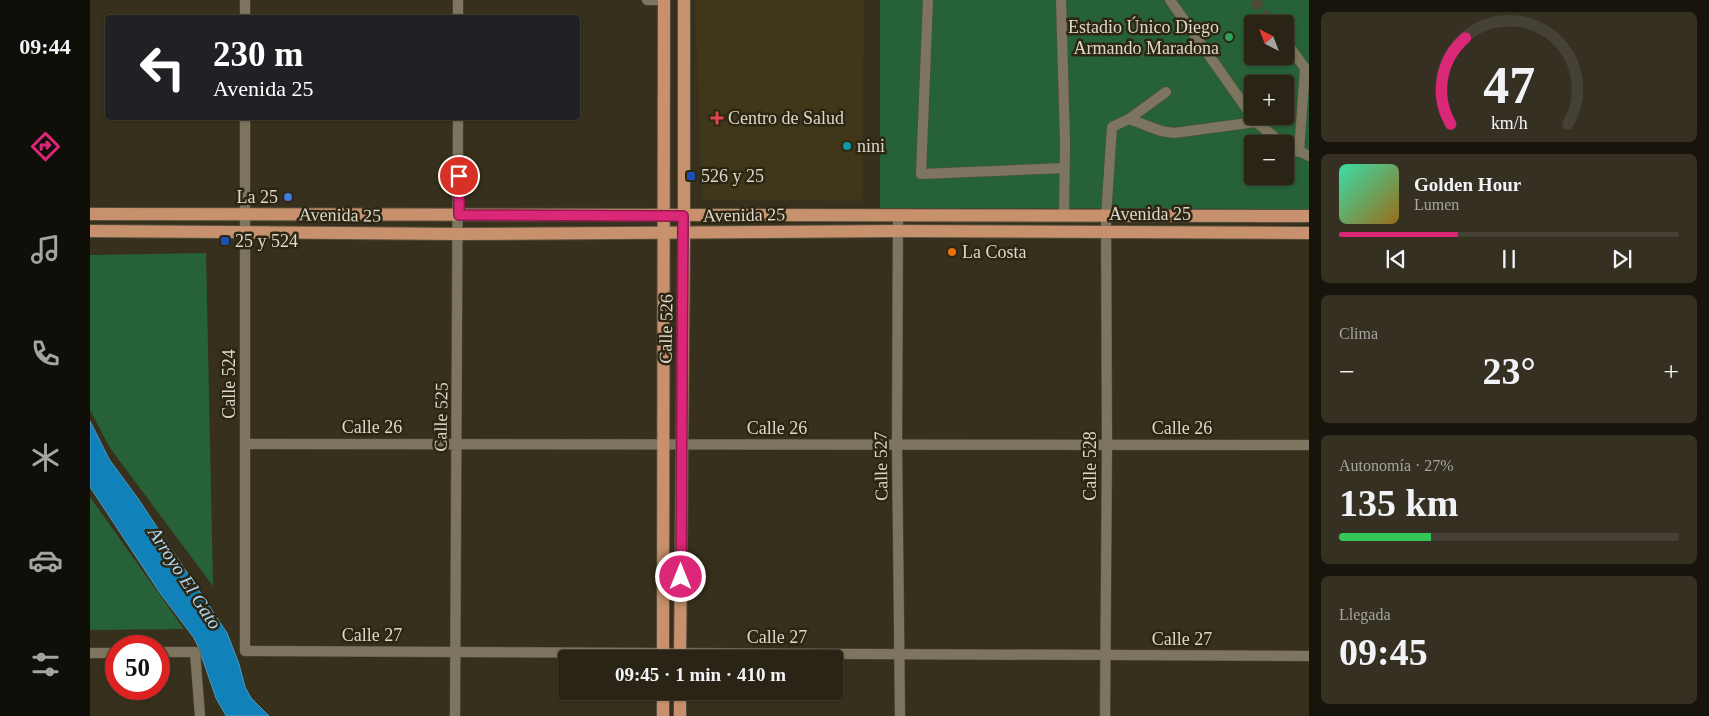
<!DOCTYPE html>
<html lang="es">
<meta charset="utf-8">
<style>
:root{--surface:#292415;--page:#353022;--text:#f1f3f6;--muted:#a5a4a0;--line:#454134;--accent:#db2777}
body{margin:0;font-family:"Times New Roman",serif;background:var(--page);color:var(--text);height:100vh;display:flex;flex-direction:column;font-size:19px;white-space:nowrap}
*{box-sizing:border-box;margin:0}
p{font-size:16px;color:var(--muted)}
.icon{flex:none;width:28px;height:28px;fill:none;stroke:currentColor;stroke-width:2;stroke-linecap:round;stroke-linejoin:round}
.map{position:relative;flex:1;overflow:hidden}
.side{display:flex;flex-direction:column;gap:12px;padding:12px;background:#17140c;width:400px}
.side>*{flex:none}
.guide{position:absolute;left:15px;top:15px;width:475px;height:105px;border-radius:5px;box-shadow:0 1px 4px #0004,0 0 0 1px var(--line);background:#202124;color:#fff;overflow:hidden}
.needle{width:32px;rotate:318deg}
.fabs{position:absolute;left:1154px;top:15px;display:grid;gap:10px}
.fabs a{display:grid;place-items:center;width:50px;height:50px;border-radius:5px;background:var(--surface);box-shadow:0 1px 4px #0004,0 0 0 1px var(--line);font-size:25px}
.speed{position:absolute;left:15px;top:635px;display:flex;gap:10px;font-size:25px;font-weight:700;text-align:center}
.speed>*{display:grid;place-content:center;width:65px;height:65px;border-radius:50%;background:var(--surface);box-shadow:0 1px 4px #0004,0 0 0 1px var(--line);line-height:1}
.speed .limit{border:8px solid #d22;background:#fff;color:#111}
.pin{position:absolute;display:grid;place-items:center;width:42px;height:42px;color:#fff;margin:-21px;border:2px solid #fff;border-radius:50%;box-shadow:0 1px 5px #0007}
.me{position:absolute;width:55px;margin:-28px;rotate:0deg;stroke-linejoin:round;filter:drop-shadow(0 0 4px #0008)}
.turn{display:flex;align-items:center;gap:18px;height:105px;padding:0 25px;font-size:22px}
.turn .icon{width:65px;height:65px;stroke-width:2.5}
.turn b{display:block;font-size:35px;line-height:42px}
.big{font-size:38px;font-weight:700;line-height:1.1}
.side .widget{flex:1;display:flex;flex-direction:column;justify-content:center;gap:8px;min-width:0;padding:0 18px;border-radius:8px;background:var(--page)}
.side .dial{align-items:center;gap:0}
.dial svg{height:130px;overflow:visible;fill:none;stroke:var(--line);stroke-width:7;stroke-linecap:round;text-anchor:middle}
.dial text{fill:var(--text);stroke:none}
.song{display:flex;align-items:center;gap:15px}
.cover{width:60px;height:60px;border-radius:8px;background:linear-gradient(135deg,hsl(160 70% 55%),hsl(40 70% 35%))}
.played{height:5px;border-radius:2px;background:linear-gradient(90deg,var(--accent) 35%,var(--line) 35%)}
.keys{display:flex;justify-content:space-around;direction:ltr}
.heat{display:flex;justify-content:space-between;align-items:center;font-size:28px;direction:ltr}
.charge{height:8px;border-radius:4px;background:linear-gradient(90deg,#34c759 27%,var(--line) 0)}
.trip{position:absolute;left:468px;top:650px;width:285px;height:50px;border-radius:5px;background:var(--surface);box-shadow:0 1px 4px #0004,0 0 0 1px var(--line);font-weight:700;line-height:50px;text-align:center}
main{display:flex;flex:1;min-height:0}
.tab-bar{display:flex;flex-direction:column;width:90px;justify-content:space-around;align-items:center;background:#100e08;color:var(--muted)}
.tab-bar .icon{width:35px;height:35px}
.tab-bar .current{color:var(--accent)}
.tab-bar b{font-size:22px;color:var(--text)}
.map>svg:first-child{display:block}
.built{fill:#40371b}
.green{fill:#276137;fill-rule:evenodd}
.water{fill:#1181ba;stroke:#4e9bbf}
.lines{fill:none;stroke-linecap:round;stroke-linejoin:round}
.minor-tunnel{stroke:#504936;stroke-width:10;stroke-dasharray:10 5;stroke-linecap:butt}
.minor-casing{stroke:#544e3c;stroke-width:11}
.major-casing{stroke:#544e3c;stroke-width:14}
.minor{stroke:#7d755f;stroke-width:10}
.major{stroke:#c8916d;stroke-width:12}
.route-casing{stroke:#8e194d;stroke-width:12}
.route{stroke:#db2777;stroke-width:9}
.leisure-dot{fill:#2e9e5b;stroke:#2d2612;stroke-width:2}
.health-dot{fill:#e0444e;stroke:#2d2612;stroke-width:2}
.culture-dot{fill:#0f9aa8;stroke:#2d2612;stroke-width:2}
.transit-dot{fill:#1a4fb4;stroke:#2d2612;stroke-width:2}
.shop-dot{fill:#3f7fe0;stroke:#2d2612;stroke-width:2}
.food-dot{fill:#e8710a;stroke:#2d2612;stroke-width:2}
.labels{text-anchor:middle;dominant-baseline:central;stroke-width:5;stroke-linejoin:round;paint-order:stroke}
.poi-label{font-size:18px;fill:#dcd8cb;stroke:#2d2612;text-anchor:start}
.street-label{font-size:18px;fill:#dcd8cb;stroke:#2d2612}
.water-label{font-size:19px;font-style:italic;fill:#acd7f6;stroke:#2d2612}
</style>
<main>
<nav class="tab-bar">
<b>09:44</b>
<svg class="icon current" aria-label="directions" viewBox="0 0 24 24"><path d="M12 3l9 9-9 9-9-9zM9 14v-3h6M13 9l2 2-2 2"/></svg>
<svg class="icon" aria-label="music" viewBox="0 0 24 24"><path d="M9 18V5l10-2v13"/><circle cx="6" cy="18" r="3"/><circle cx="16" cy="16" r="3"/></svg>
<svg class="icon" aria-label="phone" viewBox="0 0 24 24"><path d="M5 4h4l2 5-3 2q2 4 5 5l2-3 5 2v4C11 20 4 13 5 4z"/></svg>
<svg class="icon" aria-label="climate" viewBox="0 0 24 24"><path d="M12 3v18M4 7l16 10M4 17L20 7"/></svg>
<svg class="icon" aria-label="car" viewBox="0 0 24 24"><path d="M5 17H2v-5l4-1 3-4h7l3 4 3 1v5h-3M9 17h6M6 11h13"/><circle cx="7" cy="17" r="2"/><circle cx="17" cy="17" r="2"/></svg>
<svg class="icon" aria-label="filters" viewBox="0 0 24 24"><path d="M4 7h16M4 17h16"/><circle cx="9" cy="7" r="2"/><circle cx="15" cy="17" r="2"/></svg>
</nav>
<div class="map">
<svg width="1219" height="716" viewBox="0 0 1219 716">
<rect width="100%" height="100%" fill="#37301c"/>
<polygon class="built" points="605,0 774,0 772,201 612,200"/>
<g class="green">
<path d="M 790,0 L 1219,0 L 1219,209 L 790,208 ZM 1162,24 L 1195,24 L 1195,56 L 1162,56 ZM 1162,84 L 1195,84 L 1195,116 L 1162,116 ZM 1162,144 L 1195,144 L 1195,176 L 1162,176 Z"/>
<polygon points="116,253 123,586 20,448 0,410 0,255"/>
<polygon points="0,497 94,629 0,630"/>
</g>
<polygon class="water" points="0,421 19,459 49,500 137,633 149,664 155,687 161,698 179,716 136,716 135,714 126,698 108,646 104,638 70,593 0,487"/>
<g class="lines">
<polyline class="minor-tunnel" points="1164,0 1182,24"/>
<defs>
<g id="minor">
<polyline points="155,0 155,18"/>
<polyline points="368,0 368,18"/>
<polyline points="557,0 575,0"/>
<polyline points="838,0 831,174 975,168"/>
<polyline points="971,0 975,142 974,216"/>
<polyline points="1080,0 1166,122 1187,139 1219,156"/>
<polyline points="1196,42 1215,68 1219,71"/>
<polyline points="1076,92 1039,119 1071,131 1084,133 1166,122"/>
<polyline points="155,118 155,651 1219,656"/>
<polyline points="1209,152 1215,68"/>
<polyline points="808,215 807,444 810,716"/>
<polyline points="155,444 1219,445"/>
<polyline points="69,652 105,652 110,716"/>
<polyline points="0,653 26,653"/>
<polyline points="365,716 368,118"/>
<polyline points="1015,716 1017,444 1016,216 1022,127 1039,119"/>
</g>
<g id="major">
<polyline points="0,214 1219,216"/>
<polyline points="0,231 369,234 807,231 1219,233"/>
<polyline points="573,659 574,0"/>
<polyline points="590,659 594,233 594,0"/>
<polyline points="573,716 573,691"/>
<polyline points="590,716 590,691"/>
</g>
</defs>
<use href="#minor" class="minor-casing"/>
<use href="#major" class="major-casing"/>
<use href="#minor" class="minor"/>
<use href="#major" class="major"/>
</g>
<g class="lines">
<defs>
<polyline id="route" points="369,176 369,215 593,216 591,577"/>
</defs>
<use href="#route" class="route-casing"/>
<use href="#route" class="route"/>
</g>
<circle class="leisure-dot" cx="1139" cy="37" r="5"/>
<path class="health-dot" d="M624.5 110.5h5v5h5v5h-5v5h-5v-5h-5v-5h5z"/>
<circle class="culture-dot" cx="757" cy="146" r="5"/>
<g class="transit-dot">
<rect x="596" y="171" width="10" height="10" rx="2.5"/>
<rect x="130" y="236" width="10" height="10" rx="2.5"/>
</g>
<circle class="shop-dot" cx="198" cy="197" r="5"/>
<circle class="food-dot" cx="862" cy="252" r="5"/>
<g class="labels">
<g class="poi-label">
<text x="1129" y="27" text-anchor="end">Estadio Único Diego<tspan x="1129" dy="21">Armando Maradona</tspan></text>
<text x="638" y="118">Centro de Salud</text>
<text x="767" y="146">nini</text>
<text x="611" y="176">526 y 25</text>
<text x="188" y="197" text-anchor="end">La 25</text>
<text x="145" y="241">25 y 524</text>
<text x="872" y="252">La Costa</text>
</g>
<g class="street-label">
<text x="1060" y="214">Avenida 25</text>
<text transform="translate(250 215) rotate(1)">Avenida 25</text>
<text transform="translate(654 215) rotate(-1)">Avenida 25</text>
<text transform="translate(576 329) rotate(-89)">Calle 526</text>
<text transform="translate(139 384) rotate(-90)">Calle 524</text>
<text transform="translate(351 417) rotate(-89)">Calle 525</text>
<text x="282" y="427">Calle 26</text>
<text x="687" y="428">Calle 26</text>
<text x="1092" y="428">Calle 26</text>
<text transform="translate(791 466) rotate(-91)">Calle 527</text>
<text transform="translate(1000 466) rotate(-90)">Calle 528</text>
<text x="282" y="635">Calle 27</text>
<text x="687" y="637">Calle 27</text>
<text x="1092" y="639">Calle 27</text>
</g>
<g class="water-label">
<text transform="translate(95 578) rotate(57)">Arroyo El Gato</text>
</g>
</g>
</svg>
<div class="fabs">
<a><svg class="needle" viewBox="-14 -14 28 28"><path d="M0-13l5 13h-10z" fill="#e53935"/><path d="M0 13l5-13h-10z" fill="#a5a4a0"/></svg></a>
<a>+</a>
<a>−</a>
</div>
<div class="speed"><div class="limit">50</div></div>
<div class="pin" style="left:369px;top:176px;background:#d93025"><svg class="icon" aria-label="arrive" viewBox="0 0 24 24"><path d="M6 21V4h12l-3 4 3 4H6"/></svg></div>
<svg class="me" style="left:591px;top:577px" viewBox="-20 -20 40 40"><circle r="17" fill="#db2777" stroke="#fff" stroke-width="3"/><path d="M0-11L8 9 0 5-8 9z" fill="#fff"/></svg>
<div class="trip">09:45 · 1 min · 410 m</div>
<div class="guide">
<div class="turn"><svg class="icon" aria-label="left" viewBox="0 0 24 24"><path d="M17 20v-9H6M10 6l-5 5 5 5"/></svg><div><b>230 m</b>Avenida 25</div></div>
</div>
</div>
<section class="side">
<div class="widget dial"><svg viewBox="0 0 100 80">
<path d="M14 69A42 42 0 1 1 86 69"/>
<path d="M14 69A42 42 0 0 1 23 16" stroke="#db2777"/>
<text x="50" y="56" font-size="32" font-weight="700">47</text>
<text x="50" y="72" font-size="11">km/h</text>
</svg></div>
<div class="widget">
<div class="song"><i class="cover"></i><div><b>Golden Hour</b><p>Lumen</p></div></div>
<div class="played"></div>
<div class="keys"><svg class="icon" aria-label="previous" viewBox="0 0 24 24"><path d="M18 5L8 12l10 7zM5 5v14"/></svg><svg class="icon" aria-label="pause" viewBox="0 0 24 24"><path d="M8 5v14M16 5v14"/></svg><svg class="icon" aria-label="next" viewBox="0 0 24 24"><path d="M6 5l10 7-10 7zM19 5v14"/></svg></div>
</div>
<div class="widget"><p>Clima</p>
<div class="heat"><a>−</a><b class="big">23°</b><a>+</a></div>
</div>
<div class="widget"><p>Autonomía · 27%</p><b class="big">135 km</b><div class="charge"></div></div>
<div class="widget"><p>Llegada</p><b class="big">09:45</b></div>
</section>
</main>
